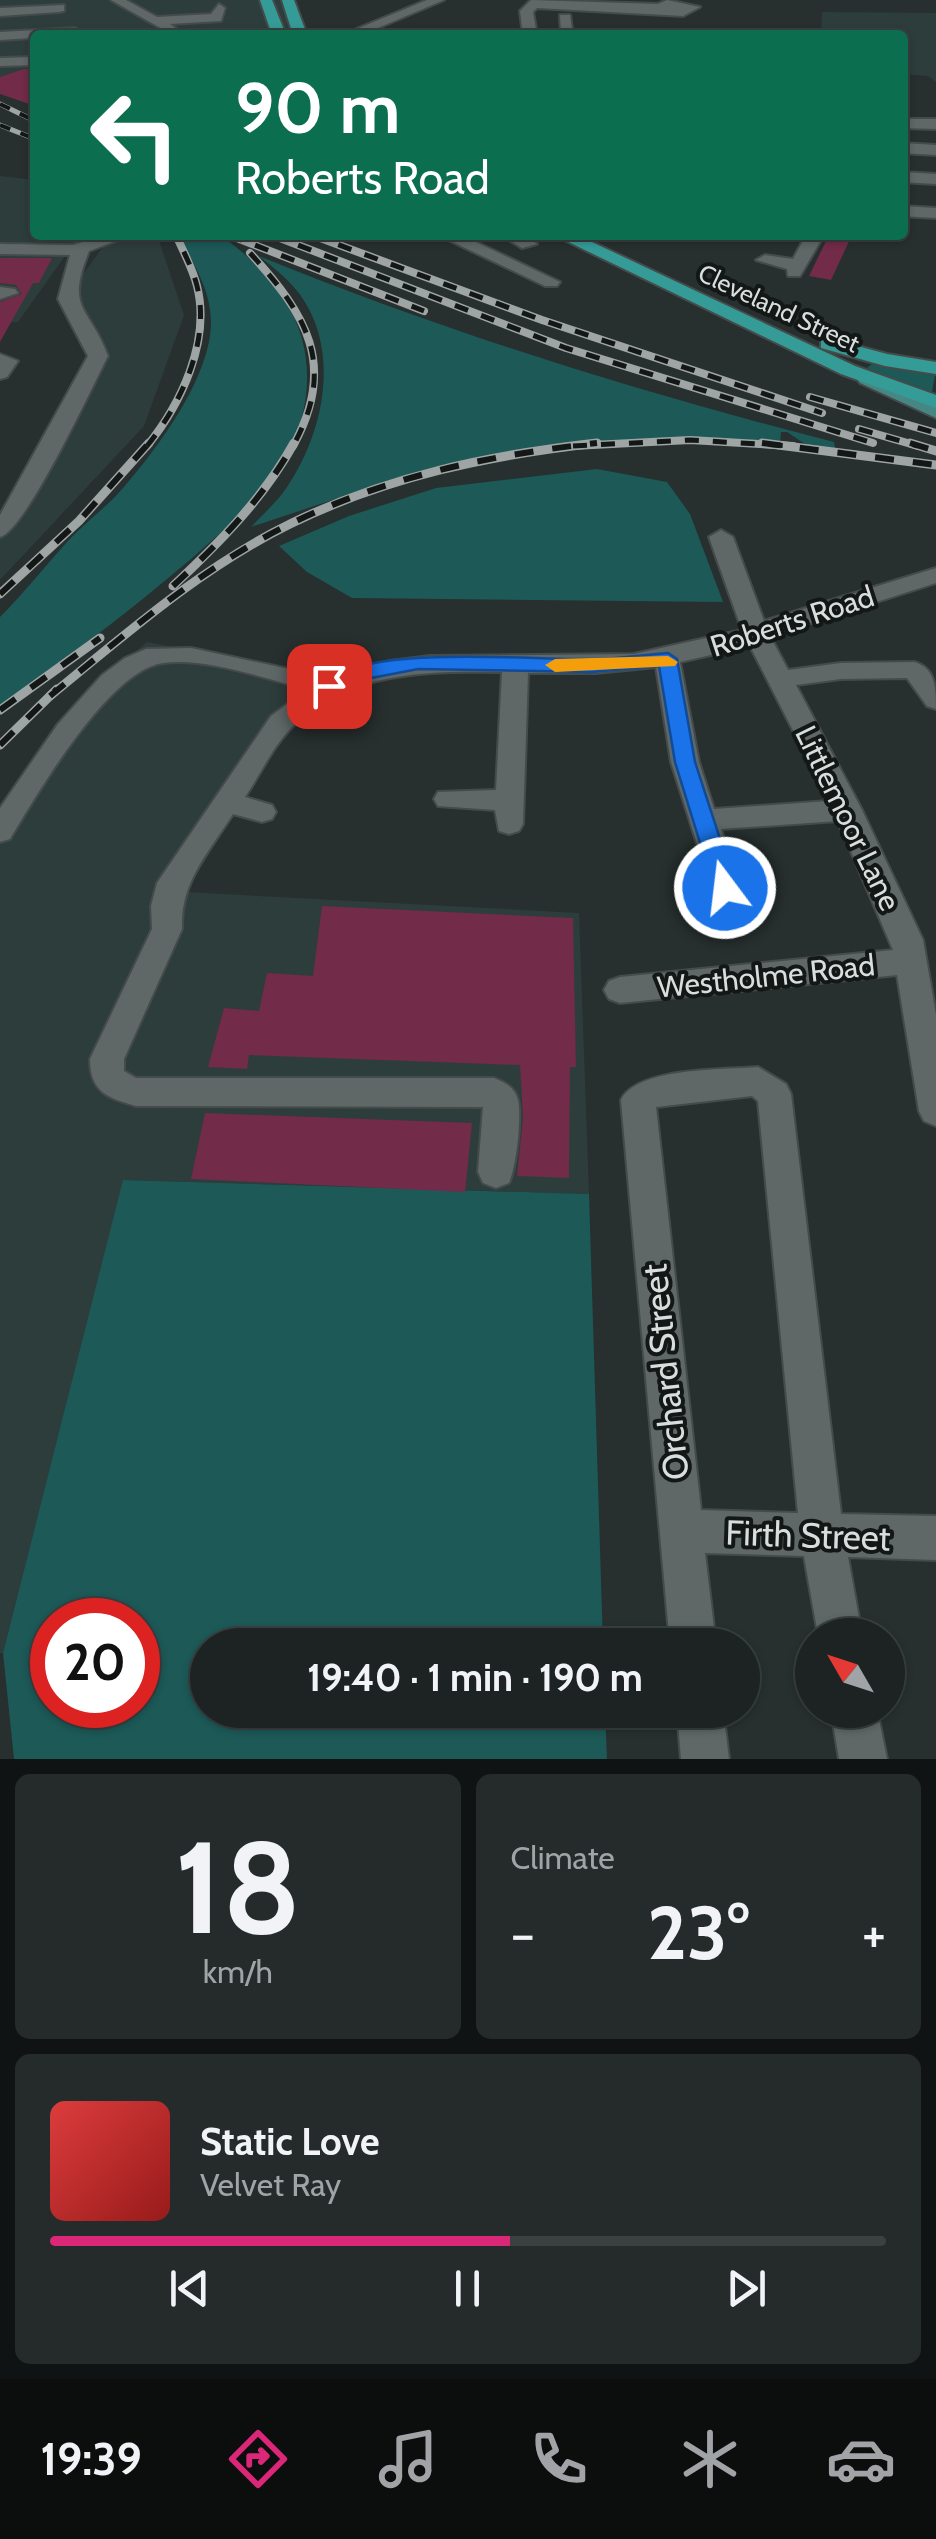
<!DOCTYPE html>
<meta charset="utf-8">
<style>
:root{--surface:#1d2323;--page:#252b2b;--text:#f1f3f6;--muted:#a0a4a6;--line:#3b4041;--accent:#db2777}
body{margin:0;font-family:Cabin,sans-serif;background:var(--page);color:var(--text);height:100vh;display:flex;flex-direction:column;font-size:38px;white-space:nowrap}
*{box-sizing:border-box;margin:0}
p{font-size:32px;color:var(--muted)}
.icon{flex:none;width:55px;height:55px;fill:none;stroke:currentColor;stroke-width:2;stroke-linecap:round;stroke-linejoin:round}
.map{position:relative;height:1759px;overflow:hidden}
.panel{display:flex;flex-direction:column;gap:15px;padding:15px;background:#101313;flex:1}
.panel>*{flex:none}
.top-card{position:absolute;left:30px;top:30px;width:878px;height:210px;border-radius:10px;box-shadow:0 2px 8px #0004,0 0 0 2px var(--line);background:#0b6e4f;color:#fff;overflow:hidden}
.needle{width:65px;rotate:309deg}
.tools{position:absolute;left:795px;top:1618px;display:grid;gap:20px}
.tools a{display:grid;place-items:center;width:110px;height:110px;border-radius:50%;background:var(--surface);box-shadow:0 2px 8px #0004,0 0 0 2px var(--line);font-size:50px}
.speed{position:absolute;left:30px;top:1598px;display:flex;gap:20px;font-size:50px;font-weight:700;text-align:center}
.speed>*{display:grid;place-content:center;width:130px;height:130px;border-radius:50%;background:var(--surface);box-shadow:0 2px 8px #0004,0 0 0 2px var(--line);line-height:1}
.speed .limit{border:15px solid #d22;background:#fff;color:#111}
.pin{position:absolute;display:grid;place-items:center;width:85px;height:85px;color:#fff;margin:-42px;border-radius:20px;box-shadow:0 5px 15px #0006}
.me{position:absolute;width:110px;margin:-55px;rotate:345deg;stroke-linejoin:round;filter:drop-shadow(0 0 8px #0008)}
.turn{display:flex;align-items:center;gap:35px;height:210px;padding:0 40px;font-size:45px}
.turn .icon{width:130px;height:130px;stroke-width:2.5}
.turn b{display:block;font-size:70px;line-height:85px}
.big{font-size:75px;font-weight:700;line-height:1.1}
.panel .widget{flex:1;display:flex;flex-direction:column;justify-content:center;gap:15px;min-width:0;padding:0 35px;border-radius:15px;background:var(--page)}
.panel .dial{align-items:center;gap:0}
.dial b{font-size:130px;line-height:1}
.song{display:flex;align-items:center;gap:30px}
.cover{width:120px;height:120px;border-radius:15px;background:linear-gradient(135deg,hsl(0 70% 55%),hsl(0 70% 35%))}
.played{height:10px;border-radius:5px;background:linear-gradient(90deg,var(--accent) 55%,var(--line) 55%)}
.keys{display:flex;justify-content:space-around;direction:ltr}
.heat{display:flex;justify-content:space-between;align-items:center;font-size:55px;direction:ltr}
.panel .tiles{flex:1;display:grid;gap:15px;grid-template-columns:1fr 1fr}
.widget:last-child{grid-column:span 2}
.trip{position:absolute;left:190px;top:1628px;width:570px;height:100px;border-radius:50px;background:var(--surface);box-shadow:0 2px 8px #0004,0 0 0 2px var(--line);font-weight:700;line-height:100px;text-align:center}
.tab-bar{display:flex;height:160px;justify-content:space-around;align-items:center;background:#0c0e0e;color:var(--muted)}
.tab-bar .icon{width:70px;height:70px}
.tab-bar .on{color:var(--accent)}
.tab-bar b{font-size:45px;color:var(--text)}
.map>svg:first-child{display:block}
.built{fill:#2d3d3c}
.green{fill:#1c5957;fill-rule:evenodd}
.building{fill:#722b48}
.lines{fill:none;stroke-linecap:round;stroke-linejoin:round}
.minor-casing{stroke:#444b4a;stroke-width:4}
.major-casing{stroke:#444b4a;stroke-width:4}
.highway-casing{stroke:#444b4a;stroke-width:4}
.minor{fill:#5f6867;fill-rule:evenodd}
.major{fill:#468784;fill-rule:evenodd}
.highway{fill:#359b97;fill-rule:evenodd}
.rail-far2-casing{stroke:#9fa5a5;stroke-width:5}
.rail-far1-casing{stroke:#9fa5a5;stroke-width:8}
.rail-casing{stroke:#9fa5a5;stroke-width:9}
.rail-far2{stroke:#131716;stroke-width:4;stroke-dasharray:11;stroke-linecap:butt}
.rail-far1{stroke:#131716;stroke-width:5;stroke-dasharray:14;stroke-linecap:butt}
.rail{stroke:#131716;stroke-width:6;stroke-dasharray:19;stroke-linecap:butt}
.route{fill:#1a73e8;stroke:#114b97;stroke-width:2.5}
.slow{fill:#f59e0b}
.labels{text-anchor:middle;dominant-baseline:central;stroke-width:8;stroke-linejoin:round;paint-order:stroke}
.far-street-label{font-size:25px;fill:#d8dedd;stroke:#131716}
.street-label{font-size:30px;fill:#d8dedd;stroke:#131716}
.near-street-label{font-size:35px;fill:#d8dedd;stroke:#131716}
</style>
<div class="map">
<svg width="936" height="1759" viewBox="0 0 936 1759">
<rect width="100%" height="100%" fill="#272f2f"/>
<g class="built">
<polygon points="0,0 288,0 300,35 35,35 35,106 0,92"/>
<polygon points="822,12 936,13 936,82 928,76 903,74 902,35 821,35"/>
<polygon points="0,176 35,180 35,235 157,235 184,315 144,426 0,580 0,537 47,474 108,355 73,288 103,247 0,249"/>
<polygon points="0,252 65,256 18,322 0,323"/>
<polygon points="147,642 321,675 185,892 579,913 589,1194 124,1180 3,1653 0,1653 0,807 76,701"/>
</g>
<g class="green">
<path d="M 177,235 C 189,235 204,232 215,235 C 238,241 274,284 286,303 C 317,351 312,414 283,463 C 265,492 242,513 217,536 C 148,598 76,652 0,705 L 0,617 C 24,593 44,567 67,542 C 84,523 106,508 123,488 C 158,448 212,376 211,320 C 210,289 193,261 177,235 Z"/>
<path d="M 259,256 C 446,332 638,392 834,442 L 835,449 L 808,446 L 787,432 L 781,432 L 780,444 C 703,441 626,440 549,449 C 447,460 348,495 251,527 C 263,514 278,501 287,487 C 323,434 340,355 303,299 C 292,282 275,269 259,256 Z"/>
<polygon points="873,363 935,375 932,392 927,392 867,368"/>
<polygon points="597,469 667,482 690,514 723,602 352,598 307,572 279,546 349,516 436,488"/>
<path d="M 123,1180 L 589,1194 L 603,1645 L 208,1645 L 208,1710 L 605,1710 L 607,1759 L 14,1759 L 3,1653 ZM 52,1620 L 138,1620 L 138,1705 L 52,1705 Z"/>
</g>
<g class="building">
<polygon points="24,69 35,69 35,106 0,94 0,77"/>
<polygon points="829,235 852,235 831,280 809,276"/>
<polygon points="0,258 52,258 39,283 33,283 0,342 0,302 22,294 16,285 0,283"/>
<polygon points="322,906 573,918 576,1067 570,1067 569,1178 517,1176 523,1118 520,1065 249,1055 247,1069 208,1067 224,1008 259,1011 267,973 313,976"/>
<polygon points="205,1113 472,1123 465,1192 191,1179"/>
</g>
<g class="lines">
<defs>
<g id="minor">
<polygon points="111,0 126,0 157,17 211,14 219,4 225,8 221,21 170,24 178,30 171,34"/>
<polygon points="427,0 444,0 366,33 354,30"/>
<polygon points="667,0 700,7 683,16 537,8 533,12 537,35 523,35 520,11 531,0 658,4"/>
<polygon points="64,5 64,11 59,12 0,16 0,8"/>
<polygon points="560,15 570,15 572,29 589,35 561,34"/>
<polygon points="75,28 82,32 80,35 0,40 0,32"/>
<polygon points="274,31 297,35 267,35"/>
<polygon points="35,57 35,65 0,66 0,58"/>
<polygon points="902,119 936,119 936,129 902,128"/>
<polygon points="902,143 936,145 936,155 902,153"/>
<polygon points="902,172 936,174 936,184 902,182"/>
<polygon points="902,206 936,208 936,218 902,216"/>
<path d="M 105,235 L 132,235 L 89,251 C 65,311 89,305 108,356 C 92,387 26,530 0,537 L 0,515 L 88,356 L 58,299 L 70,255 L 0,254 L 0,244 L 73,245 Z"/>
<polygon points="438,235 461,235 560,282 557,286 545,286"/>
<polygon points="501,235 523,235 537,244 522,248"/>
<polygon points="806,235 824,235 800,276 788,276 787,269 756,260 765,255 793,259"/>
<polygon points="0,287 15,289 18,293 0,299"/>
<polygon points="0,354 18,361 7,377 0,379"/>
<path d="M 721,530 L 733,537 L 764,621 L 936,568 L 936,583 L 770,636 L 788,670 L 841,663 L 914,662 C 936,668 936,689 936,709 L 927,706 L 907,678 L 841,679 L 796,685 L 862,810 L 923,940 L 936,1015 L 936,1126 L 924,1121 L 919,1111 L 897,975 L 620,1003 L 609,999 L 604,990 L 609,981 L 620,977 L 893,950 L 838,821 L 721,829 L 740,889 L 736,897 L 725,900 L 714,897 L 671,762 L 656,667 L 596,673 L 528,673 L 523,824 L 519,831 L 509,834 L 499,831 L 495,810 L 438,806 L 434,799 L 438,792 L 496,790 L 502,672 C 428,671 348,671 292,727 C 273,746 260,775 245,797 L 272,805 L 276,812 L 272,819 L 262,822 L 233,814 C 209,852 180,882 182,929 L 124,1059 L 124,1071 L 136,1078 L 494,1078 C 504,1082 515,1087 518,1100 C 522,1117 516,1168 509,1183 L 496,1188 L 483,1183 L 478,1172 L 483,1107 L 136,1106 C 108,1098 90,1092 90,1059 L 152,929 L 151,906 L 157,883 L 271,716 L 307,689 C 266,679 205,657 163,663 C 109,670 37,794 10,839 L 0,842 L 0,808 L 58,724 L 102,675 L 125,658 L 146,649 L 191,648 L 331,678 L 390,661 L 430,656 L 634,654 L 742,630 L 709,537 ZM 750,646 L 829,801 L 714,809 L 699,762 L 680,662 Z"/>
<path d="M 758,1067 L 786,1084 L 791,1094 L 841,1514 L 936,1516 L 936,1560 L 848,1557 L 862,1635 L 818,1635 L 804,1556 L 705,1553 L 716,1645 L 670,1645 L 621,1100 C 637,1067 724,1070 758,1067 ZM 752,1096 L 758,1101 L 798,1513 L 701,1510 L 656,1107 Z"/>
<polygon points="677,1710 723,1710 729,1759 681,1759"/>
<polygon points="831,1710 877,1710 887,1759 839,1759"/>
</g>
<polygon id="major" points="867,373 936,404 936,418 860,383 857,379"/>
<g id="highway">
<polygon points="260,0 272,0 286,35 272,35"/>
<polygon points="282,0 294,0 307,35 293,35"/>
<polygon points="554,235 577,235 855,366 936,395 936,408 841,374"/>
<polygon points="828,338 887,354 936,362 936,374 885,366 821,348 821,340"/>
</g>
</defs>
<use href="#minor" class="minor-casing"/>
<use href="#major" class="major-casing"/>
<use href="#highway" class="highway-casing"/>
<use href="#minor" class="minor"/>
<use href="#major" class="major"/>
<use href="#highway" class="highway"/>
<defs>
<g id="rail-far2">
<polyline points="0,104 35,121"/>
<polyline points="0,125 35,139"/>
</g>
<g id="rail-far1">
<polyline points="229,235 424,311"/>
<polyline points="272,235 566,348 873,443"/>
<polyline points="312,235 542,320 822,413"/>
<path d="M 250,253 C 306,314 338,365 293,446"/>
<polyline points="810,397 936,433"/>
<polyline points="859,429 918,446"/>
<path d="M 147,446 C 181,404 211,341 197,286 C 193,269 183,251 176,235"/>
<polyline points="573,446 690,440 793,446"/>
</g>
<g id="rail">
<polyline points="762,443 936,465"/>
<polyline points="910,443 936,451"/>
<path d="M 173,586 C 219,543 263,499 294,443"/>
<polyline points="0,594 79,521 149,443"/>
<path d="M 50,696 C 126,634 202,567 290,524 C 388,476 490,455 597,443"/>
<polyline points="0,710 100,638"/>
<polyline points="0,745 57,689"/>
</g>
</defs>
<use href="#rail-far2" class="rail-far2-casing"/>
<use href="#rail-far1" class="rail-far1-casing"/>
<use href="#rail" class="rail-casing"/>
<use href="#rail-far2" class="rail-far2"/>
<use href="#rail-far1" class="rail-far1"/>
<use href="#rail" class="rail"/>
</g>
<path class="route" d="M 668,653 L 677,659 L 695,762 L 736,888 L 725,897 L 714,888 L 675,762 L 659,666 L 592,672 L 418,669 L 361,680 L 329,692 L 319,686 C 360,642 531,661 591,659 C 616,659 642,655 668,653 Z"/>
<polygon class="slow" points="668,656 678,662 675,666 555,672 545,665 555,659"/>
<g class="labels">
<g class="far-street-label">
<text transform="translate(779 308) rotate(25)">Cleveland Street</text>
</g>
<g class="street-label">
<text transform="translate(792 621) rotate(-18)">Roberts Road</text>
<text transform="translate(848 818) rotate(64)">Littlemoor Lane</text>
<text transform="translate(766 976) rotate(-6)">Westholme Road</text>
</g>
<g class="near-street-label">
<text transform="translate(665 1372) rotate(-96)">Orchard Street</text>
<text transform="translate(808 1535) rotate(2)">Firth Street</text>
</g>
</g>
</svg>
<div class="tools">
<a><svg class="needle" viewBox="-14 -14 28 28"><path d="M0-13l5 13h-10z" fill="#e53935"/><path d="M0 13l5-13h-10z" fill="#a0a4a6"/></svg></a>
</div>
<div class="speed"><div class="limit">20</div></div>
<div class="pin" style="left:329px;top:686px;background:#d93025"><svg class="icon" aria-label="arrive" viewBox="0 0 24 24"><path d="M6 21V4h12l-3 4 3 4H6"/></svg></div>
<svg class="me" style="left:725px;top:888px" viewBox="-20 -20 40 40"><circle r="17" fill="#1a73e8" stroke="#fff" stroke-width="3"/><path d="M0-11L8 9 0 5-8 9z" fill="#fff"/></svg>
<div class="trip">19:40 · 1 min · 190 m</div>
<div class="top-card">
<div class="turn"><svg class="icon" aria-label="left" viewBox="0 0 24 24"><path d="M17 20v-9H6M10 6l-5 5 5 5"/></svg><div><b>90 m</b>Roberts Road</div></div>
</div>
</div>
<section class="panel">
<div class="tiles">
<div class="widget dial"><b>18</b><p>km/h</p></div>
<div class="widget"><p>Climate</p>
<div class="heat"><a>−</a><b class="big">23°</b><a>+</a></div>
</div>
<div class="widget">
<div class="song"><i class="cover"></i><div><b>Static Love</b><p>Velvet Ray</p></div></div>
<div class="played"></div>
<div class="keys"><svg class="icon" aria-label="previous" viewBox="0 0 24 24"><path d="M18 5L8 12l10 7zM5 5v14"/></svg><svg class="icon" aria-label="pause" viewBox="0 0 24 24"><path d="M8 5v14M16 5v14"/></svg><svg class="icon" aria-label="next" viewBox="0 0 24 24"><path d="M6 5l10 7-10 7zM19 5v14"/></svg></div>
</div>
</div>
</section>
<nav class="tab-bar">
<b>19:39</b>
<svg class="icon on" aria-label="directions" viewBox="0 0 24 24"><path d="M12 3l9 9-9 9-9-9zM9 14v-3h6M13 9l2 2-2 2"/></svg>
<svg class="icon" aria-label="music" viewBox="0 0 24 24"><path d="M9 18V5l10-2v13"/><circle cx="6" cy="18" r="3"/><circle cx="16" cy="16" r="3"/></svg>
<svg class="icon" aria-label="phone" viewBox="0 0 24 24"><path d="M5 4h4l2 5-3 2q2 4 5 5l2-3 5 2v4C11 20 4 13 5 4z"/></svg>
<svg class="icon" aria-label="climate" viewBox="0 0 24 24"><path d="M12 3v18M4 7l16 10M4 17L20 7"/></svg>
<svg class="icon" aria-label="car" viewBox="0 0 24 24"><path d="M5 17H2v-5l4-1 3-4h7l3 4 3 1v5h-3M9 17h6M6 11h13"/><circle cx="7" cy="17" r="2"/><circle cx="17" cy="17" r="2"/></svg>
</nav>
